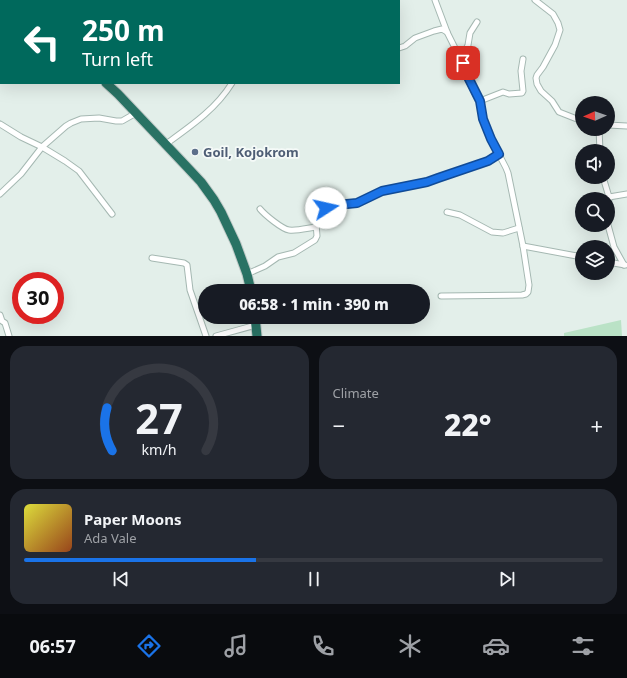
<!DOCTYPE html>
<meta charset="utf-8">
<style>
:root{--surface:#171b24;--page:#242831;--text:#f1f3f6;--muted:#9ea1a6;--line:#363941;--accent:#1a73e8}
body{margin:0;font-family:"Noto Sans",sans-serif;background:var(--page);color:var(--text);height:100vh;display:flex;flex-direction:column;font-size:15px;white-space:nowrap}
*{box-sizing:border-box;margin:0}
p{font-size:13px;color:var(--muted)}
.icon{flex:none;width:22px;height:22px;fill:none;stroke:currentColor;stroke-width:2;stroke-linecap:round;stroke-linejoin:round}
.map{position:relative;height:336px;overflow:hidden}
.side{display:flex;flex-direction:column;gap:10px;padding:10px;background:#0d0f14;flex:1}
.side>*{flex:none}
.hud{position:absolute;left:0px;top:0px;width:400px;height:84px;box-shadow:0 4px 16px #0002;background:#00695c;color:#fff;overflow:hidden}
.needle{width:26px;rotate:268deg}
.tools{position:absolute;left:575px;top:96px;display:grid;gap:8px}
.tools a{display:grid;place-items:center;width:40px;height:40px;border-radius:50%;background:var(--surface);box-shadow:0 4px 16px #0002;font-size:20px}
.speed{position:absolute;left:12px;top:272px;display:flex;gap:8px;font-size:20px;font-weight:700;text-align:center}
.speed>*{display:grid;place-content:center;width:52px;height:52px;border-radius:50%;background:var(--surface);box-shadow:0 4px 16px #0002;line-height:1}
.speed .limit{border:6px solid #d22;background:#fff;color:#111}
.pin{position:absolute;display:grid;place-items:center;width:34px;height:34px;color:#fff;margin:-17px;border-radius:8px;box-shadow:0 2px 6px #0006}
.me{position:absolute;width:44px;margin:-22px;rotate:80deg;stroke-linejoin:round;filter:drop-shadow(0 0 3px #0008)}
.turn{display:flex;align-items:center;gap:14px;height:84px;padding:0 16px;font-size:18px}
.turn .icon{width:52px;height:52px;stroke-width:2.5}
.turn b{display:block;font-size:28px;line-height:34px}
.big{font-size:30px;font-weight:800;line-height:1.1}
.side .widget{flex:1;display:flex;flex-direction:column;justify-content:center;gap:6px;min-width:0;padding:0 14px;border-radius:16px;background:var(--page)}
.side .dial{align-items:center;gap:0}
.dial svg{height:104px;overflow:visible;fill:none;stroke:var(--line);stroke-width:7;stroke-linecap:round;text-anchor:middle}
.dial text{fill:var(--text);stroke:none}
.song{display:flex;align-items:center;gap:12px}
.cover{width:48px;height:48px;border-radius:6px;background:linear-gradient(135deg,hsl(60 70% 55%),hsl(20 70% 35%))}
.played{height:4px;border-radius:2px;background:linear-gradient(90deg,var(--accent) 40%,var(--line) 40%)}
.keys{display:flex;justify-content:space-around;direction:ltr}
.heat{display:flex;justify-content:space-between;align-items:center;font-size:22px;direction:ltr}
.side .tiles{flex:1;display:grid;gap:10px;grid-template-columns:1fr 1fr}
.widget:last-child{grid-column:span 2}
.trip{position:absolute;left:198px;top:284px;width:232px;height:40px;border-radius:20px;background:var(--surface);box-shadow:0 4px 16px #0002;font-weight:800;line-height:40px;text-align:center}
.tab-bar{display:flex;height:64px;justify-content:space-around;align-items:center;background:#090b0e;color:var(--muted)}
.tab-bar .icon{width:28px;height:28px}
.tab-bar .selected{color:var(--accent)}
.tab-bar b{font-size:18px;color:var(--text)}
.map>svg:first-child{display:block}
.green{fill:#bae2c6}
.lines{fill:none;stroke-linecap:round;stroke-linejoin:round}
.street-casing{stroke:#a5b8b2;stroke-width:7}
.highway-casing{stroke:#c1cac8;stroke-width:11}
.street{stroke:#fff;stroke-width:5}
.highway{stroke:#297264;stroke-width:9}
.route-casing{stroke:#114b97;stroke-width:10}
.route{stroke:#1a73e8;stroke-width:7}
.service-dot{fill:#5c6f8a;stroke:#f5faf8;stroke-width:1.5}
.labels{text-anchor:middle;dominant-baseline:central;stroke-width:3.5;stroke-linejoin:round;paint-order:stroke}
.service-label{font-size:13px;font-weight:bold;fill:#4e5e75;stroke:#f5faf8;text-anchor:start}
</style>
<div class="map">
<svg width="627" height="336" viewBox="0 0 627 336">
<rect width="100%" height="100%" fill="#e3efea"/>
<polygon class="green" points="621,320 622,336 564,336 564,333"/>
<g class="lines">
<defs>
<g id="street">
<polyline points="253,0 253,1"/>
<polyline points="435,0 447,32 457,52 463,63 466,73 480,101 483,119 491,139 506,168 508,173 523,246 529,285 528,292 526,294 522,295 441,296"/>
<polyline points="535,0 553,14 558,23 560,30 555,45 543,67 537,75 536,78 537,84 541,91 552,101 559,112 582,121"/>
<polyline points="265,1 270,0"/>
<polyline points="399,48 405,46 415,38 434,31 442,29 447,32"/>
<polyline points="460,57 464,53 468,45 470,33 477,22"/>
<polyline points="480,101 503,92 509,94 522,93 523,91 521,71 523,59"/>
<polyline points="0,124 21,137 42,147 65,161 79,171 112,214"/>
<polyline points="608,125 627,126"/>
<polyline points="599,129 600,151"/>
<path d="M 166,144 C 191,126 216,109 232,83"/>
<polyline points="603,177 609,197 608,213"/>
<polyline points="0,194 21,174 42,147 66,126 71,123 81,119 99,118 116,121 122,121 136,113"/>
<polyline points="609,197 627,194"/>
<path d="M 260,209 C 265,215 282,229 289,230 C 297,231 308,228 316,227"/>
<polyline points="447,212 460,215 492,232 503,233 519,228"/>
<polyline points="608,225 614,247 624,265"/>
<polyline points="523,246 582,257"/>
<polyline points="152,258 184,263 187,265 190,290 206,336"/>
<polyline points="608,262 625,265"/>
<polyline points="247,274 265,266 278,257 294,253 315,240 317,236 316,223 317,221 326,220 327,218 326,207 357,203 382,191 427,181 438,178 488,161 499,154"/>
<polyline points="0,315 2,321 5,323 9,336"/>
<polyline points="216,336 256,325"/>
</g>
<g id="highway">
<polyline points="24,0 25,1"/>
<polyline points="106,83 118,94 187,167 201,182 214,200 221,212 236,244 247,274 251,291"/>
<polyline points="255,317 257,336"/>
</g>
</defs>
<use href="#street" class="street-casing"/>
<use href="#highway" class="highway-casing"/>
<use href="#street" class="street"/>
<use href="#highway" class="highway"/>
</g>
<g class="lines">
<defs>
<polyline id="route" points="326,208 327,206 357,203 382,191 427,182 438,178 488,161 499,154 491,139 483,119 480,101 466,73 463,63"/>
</defs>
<use href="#route" class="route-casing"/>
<use href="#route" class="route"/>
</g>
<circle class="service-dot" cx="195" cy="152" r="4"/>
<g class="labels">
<g class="service-label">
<text x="203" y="152">Goil, Kojokrom</text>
</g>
</g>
</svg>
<div class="tools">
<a><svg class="needle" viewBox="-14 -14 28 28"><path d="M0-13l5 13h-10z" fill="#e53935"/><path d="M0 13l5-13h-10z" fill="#9ea1a6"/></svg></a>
<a><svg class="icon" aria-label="sound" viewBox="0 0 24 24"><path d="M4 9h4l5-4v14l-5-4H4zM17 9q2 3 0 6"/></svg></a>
<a><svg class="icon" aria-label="search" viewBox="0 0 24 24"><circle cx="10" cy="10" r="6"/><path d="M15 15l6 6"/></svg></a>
<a><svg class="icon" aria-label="layers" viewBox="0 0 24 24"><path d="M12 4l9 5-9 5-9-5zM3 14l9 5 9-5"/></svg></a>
</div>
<div class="speed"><div class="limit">30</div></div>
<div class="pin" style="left:463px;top:63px;background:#d93025"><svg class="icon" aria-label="arrive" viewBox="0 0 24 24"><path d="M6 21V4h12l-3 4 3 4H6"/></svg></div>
<svg class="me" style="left:326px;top:208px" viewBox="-20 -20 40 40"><circle r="19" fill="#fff"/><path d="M0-13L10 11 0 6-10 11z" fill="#1a73e8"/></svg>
<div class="trip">06:58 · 1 min · 390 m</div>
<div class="hud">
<div class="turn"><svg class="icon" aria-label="left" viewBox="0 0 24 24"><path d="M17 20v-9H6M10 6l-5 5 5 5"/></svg><div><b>250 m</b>Turn left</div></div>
</div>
</div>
<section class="side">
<div class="tiles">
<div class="widget dial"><svg viewBox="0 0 100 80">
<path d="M14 69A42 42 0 1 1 86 69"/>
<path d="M14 69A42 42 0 0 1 10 36" stroke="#1a73e8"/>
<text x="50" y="56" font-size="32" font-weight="700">27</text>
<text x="50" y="72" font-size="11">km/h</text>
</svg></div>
<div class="widget"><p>Climate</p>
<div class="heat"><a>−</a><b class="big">22°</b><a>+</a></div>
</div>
<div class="widget">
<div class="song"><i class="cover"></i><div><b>Paper Moons</b><p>Ada Vale</p></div></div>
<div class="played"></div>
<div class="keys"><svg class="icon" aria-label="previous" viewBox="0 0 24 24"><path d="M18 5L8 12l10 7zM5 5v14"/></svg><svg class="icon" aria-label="pause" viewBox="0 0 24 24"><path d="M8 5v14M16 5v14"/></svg><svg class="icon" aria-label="next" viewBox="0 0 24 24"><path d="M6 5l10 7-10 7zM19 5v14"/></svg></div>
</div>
</div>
</section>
<nav class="tab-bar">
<b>06:57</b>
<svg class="icon selected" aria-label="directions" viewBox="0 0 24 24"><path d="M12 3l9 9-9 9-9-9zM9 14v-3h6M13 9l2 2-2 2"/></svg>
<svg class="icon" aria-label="music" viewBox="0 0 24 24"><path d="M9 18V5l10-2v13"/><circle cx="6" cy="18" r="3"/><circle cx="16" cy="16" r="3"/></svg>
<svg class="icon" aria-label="phone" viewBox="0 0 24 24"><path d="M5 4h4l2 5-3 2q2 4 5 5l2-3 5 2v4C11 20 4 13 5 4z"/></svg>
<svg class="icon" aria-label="climate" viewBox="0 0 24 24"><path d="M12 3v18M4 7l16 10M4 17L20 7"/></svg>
<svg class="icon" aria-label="car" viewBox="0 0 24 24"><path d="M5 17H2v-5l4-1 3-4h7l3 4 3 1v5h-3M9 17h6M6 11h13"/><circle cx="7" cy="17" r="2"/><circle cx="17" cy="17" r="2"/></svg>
<svg class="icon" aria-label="filters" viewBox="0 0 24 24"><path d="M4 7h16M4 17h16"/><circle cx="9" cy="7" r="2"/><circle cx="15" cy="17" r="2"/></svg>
</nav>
